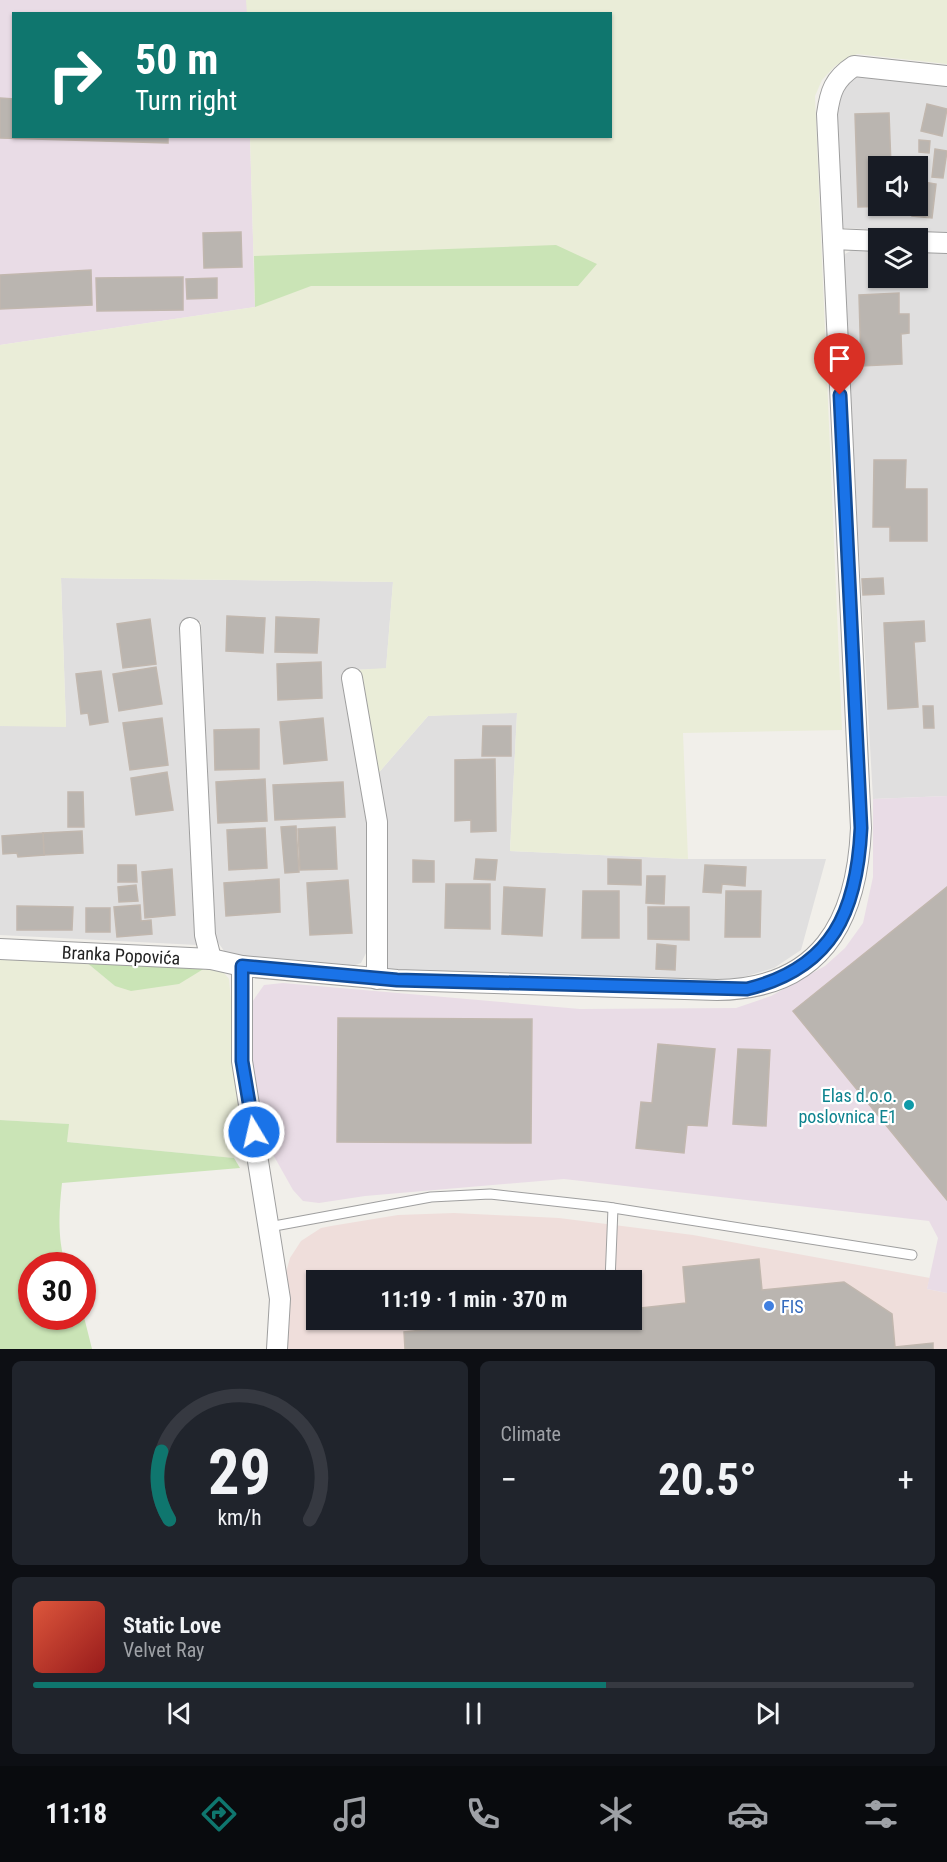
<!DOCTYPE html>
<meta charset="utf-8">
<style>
:root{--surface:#171b24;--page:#20242c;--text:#f1f3f6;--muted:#9ea1a6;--line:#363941;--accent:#0f766e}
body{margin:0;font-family:"Roboto Condensed",sans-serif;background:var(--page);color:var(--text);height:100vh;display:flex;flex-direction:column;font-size:22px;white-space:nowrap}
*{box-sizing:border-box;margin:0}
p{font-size:20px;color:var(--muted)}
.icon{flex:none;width:33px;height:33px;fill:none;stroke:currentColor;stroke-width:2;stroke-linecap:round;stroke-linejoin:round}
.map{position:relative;height:1349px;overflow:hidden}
.side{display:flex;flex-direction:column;gap:12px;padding:12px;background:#0d0f14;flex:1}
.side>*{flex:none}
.guide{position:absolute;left:12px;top:12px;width:600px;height:126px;border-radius:0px;box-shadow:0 2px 4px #0004;background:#0f766e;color:#fff;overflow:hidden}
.fabs{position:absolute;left:868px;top:156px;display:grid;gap:12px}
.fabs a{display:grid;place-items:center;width:60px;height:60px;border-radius:0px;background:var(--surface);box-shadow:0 2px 4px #0004;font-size:30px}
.speed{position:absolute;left:18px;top:1252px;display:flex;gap:12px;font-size:30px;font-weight:700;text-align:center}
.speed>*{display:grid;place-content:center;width:78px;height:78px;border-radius:50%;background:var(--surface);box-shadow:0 2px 4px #0004;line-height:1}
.speed .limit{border:9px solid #d22;background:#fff;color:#111}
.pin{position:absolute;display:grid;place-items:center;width:51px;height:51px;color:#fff;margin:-62px -26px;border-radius:50% 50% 50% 0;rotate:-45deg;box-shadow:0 0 6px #0007}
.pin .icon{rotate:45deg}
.me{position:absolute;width:66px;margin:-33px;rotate:351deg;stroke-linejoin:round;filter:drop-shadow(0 0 4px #0008)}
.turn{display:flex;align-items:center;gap:21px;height:126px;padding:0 24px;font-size:27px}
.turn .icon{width:78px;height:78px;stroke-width:2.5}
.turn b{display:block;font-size:42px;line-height:51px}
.big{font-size:45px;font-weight:700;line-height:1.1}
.side .widget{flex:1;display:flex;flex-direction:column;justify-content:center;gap:9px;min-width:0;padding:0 21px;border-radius:9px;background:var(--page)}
.side .dial{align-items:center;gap:0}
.dial svg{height:156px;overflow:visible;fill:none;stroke:var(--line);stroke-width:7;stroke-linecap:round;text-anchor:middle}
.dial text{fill:var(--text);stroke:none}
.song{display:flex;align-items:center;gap:18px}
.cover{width:72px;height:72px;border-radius:9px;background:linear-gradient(135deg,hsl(10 70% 55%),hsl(0 70% 35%))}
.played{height:6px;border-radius:3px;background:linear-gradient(90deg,var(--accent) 65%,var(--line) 65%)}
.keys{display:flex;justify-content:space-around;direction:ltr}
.heat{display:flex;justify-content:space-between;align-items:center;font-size:33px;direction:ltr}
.side .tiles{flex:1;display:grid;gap:12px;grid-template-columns:1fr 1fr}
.widget:last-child{grid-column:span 2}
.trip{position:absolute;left:306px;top:1270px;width:336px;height:60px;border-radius:0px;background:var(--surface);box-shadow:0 2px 4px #0004;font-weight:700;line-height:60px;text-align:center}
.tab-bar{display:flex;height:96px;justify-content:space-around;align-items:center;background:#090b0e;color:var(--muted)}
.tab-bar .icon{width:42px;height:42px}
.tab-bar .active{color:var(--accent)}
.tab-bar b{font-size:27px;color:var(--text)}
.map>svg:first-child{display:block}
.residential{fill:#e0dfdf;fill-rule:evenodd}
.commercial{fill:#efdedb;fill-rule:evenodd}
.industrial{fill:#e9dce6}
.farmland{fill:#eaedd8}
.grass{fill:#cae4b6}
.building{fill:#bab5b0;stroke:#c1b7ae;stroke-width:1.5}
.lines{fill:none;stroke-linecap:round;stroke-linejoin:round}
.service-casing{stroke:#9f9f9f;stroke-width:11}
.minor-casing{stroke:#9f9f9f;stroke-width:22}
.service{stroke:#fff;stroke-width:9}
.minor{stroke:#fff;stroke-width:20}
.route-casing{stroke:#114b97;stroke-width:15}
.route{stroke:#1a73e8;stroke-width:10}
.culture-dot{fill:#0f9aa8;stroke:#fff;stroke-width:2}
.shop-dot{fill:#3f7fe0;stroke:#fff;stroke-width:2}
.labels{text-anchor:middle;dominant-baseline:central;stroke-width:4.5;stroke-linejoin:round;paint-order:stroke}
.street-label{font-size:18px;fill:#222;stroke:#fff}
.culture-label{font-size:18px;fill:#0d838f;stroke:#fff;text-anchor:end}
.shop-label{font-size:18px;fill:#366cbe;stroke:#fff;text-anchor:start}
</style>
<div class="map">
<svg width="947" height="1349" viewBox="0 0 947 1349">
<rect width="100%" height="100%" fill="#f1efea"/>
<g class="residential">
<path d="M 862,74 L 947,84 L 947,233 L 843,228 L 836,105 L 844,85 L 852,77 ZM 879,166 L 918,166 L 918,206 L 879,206 Z"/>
<polygon points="854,249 879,250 879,278 918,278 918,251 947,252 947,796 873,799 843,266 845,254"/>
<polygon points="61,578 393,582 386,669 344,670 345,688 370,823 367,951 361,963 347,968 227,955 212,934 201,622 185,623 197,945 0,935 0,726 66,726"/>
<polygon points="473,713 517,713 510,851 688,859 826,859 801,950 774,968 730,981 403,972 385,969 375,777 428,716"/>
</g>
<path class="commercial" d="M 454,1213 L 559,1218 L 693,1235 L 930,1278 L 927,1289 L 947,1293 L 947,1349 L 286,1349 L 285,1276 L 290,1258 L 301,1241 L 321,1228 L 331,1226 L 398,1215 ZM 316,1281 L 632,1281 L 632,1320 L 316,1320 Z"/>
<g class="industrial">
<polygon points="0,0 247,0 247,13 14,14 14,136 250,137 255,307 0,345"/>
<polygon points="947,796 947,1293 927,1289 938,1238 929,1221 564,1179 365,1196 319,1203 303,1201 293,1190 266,1142 249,1050 250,1005 264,985 283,983 580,1009 736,1008 771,996 825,966 845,948 863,923 873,877 873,799"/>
</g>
<g class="farmland">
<polygon points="246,0 947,0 947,64 857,54 835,66 822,80 815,96 842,730 683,733 688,859 510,851 517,713 428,716 375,777 356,670 386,668 393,582 61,578 66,727 0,726 0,345 255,307 250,137 610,136 610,14 247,14"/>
<polygon points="0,958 86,962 115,986 210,965 224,973 229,979 244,1144 234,1158 67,1142 68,1124 0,1120"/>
</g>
<g class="grass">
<polygon points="556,245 597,264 578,286 311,286 255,307 254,256"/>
<polygon points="86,962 210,965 179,984 131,991 115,986"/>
<path d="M 0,1120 L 69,1124 L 67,1142 L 234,1158 L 240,1168 L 62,1183 C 59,1211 57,1239 66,1266 L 32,1266 L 32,1317 L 82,1317 L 83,1313 L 92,1349 L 0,1349 Z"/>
</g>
<g class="building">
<polygon points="0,98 14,99 14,136 168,136 168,143 0,138"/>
<polygon points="927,104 947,109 942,136 921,131"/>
<polygon points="889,113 891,166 879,166 879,206 892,206 858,207 855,114"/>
<polygon points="919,140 930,141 929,153 919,152"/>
<polygon points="935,149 947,151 943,178 932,177"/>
<polygon points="918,181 936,184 932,218 912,216 913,206 918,206"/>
<polygon points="241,232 242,267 204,268 203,233"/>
<polygon points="91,270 92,305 0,309 0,275"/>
<polygon points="183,277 183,310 97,311 96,278"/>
<polygon points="217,278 217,298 187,299 186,279"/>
<polygon points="899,293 899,314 909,314 909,333 901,334 902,364 861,366 859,295"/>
<polygon points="874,460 906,460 905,489 927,489 927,541 890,541 890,527 873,527"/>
<polygon points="883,578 884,594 863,595 862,579"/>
<polygon points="227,616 265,618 263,653 226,651"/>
<polygon points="276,617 319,619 317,653 275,652"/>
<polygon points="150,619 156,664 123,668 117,624"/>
<polygon points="924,621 925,641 914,642 918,707 888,709 884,623"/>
<polygon points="321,662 322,698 278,700 277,664"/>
<polygon points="156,667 162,704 119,711 113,674"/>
<polygon points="101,671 108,722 90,725 88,713 81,714 76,674"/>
<polygon points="923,706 933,706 934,728 924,728"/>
<polygon points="162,718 168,765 130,770 123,723"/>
<polygon points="323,718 327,760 284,764 280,722"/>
<polygon points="483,726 511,726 511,756 482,756"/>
<polygon points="259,729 259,769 215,770 214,730"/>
<polygon points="495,759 496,831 471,832 471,820 455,821 455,760"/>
<polygon points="167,772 173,810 136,815 131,778"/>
<polygon points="265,779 267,821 218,823 216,782"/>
<polygon points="343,782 345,817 275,820 273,785"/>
<polygon points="68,792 83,792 84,827 68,827"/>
<polygon points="296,826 299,872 285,873 281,827"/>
<polygon points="335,827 337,869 300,870 298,829"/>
<polygon points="265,828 267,868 229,870 227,830"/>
<polygon points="82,831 83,853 44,855 43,833"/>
<polygon points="43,833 44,855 18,857 17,853 3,854 2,836"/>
<polygon points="476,859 497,860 495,880 474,879"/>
<polygon points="608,859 641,860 641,885 608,884"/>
<polygon points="413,860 434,861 434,882 413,882"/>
<polygon points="118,865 136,865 137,882 118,882"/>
<polygon points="705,865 746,867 745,886 722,884 721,893 703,892"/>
<polygon points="172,869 175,915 145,918 142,872"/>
<polygon points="647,876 665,876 664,904 646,903"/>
<polygon points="279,879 280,912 226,916 224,883"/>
<polygon points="348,880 352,933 310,935 307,883"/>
<polygon points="446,884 490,884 490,929 445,928"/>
<polygon points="136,885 138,901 119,902 118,887"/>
<polygon points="504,887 545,889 542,936 502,934"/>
<polygon points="947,887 947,1200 793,1011"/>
<polygon points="583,891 619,891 619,938 582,938"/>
<polygon points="726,891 761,891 760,937 725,937"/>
<polygon points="140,905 141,921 151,920 152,934 117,937 114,907"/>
<polygon points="17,906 73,907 72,930 17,930"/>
<polygon points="648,907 689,907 689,940 648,939"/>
<rect x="86" y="908" width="24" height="24"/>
<polygon points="657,944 676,946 675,970 656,969"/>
<polygon points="338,1018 532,1019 531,1143 337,1142"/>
<polygon points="658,1044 715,1049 707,1126 687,1125 684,1153 636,1148 641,1102 652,1103"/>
<polygon points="738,1049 770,1050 766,1126 733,1124"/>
<polygon points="759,1259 762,1290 844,1282 892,1314 895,1347 933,1343 933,1349 405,1349 404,1332 519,1320 632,1320 632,1309 686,1303 683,1267"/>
</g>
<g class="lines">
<defs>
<g id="service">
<polyline points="269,1227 431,1197 490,1194 607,1207 912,1255"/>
<polyline points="610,1281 613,1208"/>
</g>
<g id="minor">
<polyline points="833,239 879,241"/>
<polyline points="918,242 947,243"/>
<polyline points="190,628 205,935 211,959"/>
<polyline points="352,678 377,822 377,979"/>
<path d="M 0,949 L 211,959 L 242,966 L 397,980 L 717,990 C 820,989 857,922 861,828 L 827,114 C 830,92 834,79 854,66 L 947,76"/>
<polyline points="242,966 242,1061 280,1299 277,1349"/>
</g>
</defs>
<use href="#service" class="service-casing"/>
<use href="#minor" class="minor-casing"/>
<use href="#service" class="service"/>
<use href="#minor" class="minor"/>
</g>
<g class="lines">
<defs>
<path id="route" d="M 254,1132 L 242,1061 L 242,966 L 397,980 L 747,989 C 833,968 857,911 861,828 L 840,395"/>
</defs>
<use href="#route" class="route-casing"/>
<use href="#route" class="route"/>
</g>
<circle class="culture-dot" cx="909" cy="1105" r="6"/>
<circle class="shop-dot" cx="769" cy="1306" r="6"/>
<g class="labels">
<g class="street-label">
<text transform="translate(121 955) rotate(3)">Branka Popovića</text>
</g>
<g class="culture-label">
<text x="897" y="1095">Elas d.o.o.<tspan x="897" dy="21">poslovnica E1</tspan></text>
</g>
<g class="shop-label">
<text x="781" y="1306">FIS</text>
</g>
</g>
</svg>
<div class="fabs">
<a><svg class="icon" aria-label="sound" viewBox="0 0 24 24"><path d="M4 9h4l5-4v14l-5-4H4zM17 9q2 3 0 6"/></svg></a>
<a><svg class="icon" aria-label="layers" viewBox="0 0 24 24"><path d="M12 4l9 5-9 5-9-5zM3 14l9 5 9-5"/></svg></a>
</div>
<div class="speed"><div class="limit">30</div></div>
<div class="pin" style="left:840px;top:395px;background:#d93025"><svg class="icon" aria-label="arrive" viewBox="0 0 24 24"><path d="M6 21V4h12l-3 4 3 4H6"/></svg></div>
<svg class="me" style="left:254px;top:1132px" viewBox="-20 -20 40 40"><circle r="17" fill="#1a73e8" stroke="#fff" stroke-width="3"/><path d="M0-11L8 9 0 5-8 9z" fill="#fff"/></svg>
<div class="trip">11:19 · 1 min · 370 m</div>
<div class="guide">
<div class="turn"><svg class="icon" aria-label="right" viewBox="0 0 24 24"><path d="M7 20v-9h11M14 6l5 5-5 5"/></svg><div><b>50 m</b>Turn right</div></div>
</div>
</div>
<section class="side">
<div class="tiles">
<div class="widget dial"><svg viewBox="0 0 100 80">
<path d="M14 69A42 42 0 1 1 86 69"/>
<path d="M14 69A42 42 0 0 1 10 34" stroke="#0f766e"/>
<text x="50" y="56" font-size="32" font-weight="700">29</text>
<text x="50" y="72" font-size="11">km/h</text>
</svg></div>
<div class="widget"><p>Climate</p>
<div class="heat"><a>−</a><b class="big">20.5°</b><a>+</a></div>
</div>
<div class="widget">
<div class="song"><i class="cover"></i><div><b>Static Love</b><p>Velvet Ray</p></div></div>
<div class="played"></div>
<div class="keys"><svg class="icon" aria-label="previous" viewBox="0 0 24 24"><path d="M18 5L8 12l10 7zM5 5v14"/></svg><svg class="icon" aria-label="pause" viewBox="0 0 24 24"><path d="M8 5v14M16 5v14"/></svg><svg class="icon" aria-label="next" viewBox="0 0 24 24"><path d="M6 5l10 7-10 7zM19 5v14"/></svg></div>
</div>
</div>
</section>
<nav class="tab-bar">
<b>11:18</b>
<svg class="icon active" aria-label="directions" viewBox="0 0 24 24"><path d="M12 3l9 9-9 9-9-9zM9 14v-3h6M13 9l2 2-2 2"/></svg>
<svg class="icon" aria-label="music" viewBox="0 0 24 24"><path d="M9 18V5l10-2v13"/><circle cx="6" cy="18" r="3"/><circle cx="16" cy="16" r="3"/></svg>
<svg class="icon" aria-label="phone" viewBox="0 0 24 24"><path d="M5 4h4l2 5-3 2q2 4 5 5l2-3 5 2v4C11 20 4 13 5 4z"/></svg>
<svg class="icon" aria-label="climate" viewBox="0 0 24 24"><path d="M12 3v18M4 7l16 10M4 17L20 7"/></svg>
<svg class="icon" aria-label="car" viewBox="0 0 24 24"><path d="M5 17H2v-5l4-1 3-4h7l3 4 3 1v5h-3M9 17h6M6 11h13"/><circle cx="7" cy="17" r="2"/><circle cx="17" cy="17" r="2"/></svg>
<svg class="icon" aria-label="filters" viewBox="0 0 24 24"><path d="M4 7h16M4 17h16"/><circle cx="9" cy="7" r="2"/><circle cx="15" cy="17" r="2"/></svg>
</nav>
